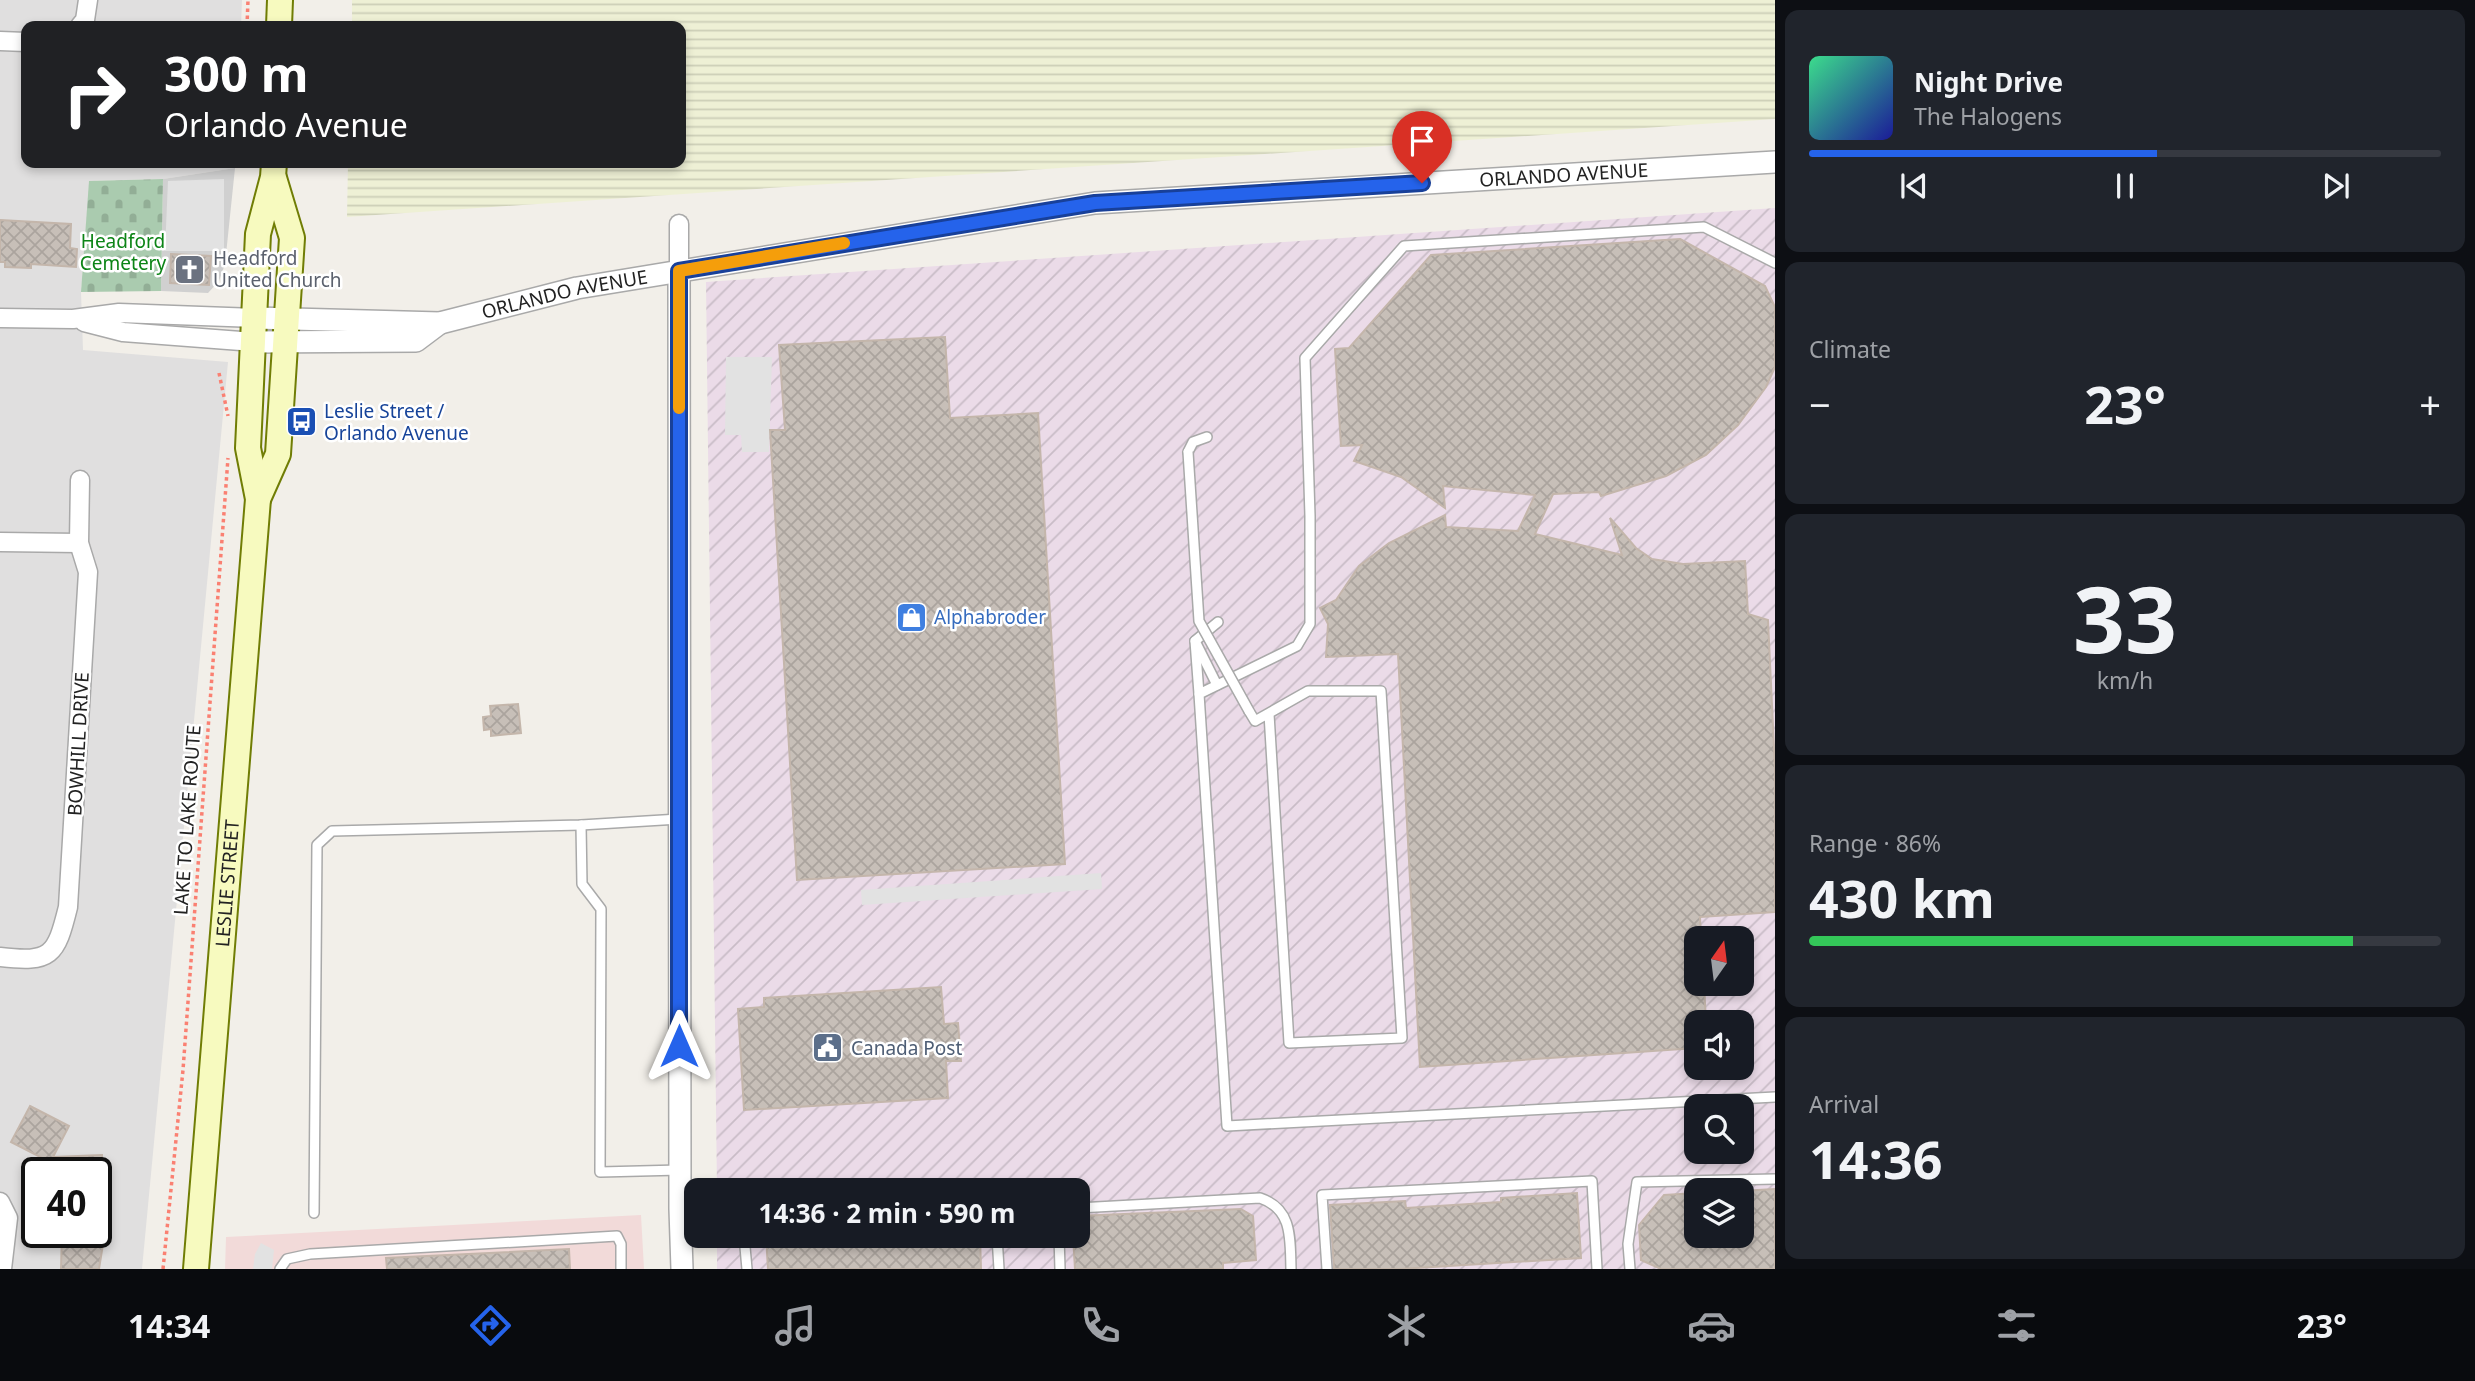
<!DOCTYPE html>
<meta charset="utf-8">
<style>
:root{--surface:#171b24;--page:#20242c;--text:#f1f3f6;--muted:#9ea1a6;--line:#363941;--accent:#2563eb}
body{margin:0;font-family:"Noto Sans",sans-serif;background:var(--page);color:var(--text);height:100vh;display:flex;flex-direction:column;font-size:26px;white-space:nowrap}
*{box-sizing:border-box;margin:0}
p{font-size:23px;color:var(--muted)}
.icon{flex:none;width:38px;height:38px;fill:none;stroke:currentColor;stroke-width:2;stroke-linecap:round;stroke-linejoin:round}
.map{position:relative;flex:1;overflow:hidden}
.sheet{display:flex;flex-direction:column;gap:10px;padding:10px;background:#0d0f14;width:700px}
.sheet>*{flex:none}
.banner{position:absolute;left:21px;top:21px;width:665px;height:147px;border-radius:14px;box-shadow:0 4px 10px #0003;background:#202124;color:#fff;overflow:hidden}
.needle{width:46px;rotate:14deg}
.buttons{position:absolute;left:1684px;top:926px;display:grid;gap:14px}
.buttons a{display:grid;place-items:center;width:70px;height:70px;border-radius:14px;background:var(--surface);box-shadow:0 4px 10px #0003;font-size:35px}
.speed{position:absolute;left:21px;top:1157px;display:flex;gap:14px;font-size:35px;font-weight:700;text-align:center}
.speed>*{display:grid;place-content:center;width:91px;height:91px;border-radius:50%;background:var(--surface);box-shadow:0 4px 10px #0003;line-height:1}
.speed .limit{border:4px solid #111;border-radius:10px;background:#fff;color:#111}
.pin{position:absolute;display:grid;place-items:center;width:60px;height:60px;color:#fff;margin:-72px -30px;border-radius:50% 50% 50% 0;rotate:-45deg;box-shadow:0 0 7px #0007}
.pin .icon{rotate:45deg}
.me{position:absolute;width:77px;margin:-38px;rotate:0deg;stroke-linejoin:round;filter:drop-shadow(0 0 5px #0008)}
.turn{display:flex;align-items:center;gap:24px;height:147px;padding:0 28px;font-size:32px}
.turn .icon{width:91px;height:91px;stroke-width:2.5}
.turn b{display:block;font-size:49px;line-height:60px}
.big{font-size:52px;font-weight:700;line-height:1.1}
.sheet .card{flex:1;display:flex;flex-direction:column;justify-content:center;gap:10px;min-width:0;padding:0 24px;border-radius:14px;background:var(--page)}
.sheet .dial{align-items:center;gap:0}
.dial b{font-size:91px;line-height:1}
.song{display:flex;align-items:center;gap:21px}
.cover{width:84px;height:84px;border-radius:10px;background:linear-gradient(135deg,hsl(150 70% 55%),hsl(240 70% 35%))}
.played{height:7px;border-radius:4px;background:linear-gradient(90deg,var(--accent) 55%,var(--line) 55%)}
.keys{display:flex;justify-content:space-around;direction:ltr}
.heat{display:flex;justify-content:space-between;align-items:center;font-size:38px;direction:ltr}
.charge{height:10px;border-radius:5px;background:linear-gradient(90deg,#34c759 86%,var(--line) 0)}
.trip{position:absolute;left:684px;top:1178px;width:406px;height:70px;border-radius:14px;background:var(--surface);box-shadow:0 4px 10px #0003;font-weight:700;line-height:70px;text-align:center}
.tabs{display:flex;height:112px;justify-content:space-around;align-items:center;background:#090b0e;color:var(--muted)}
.tabs .icon{width:49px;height:49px}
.tabs .selected{color:var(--accent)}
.tabs b{font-size:32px;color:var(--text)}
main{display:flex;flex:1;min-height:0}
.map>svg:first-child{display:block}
.residential{fill:#e0dfdf;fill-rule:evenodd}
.commercial{fill:#f2dad9}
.industrial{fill:url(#industrial-furrows);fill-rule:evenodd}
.religious{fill:#d0d0d0}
.farmland{fill:url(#farmland-rules)}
.cemetery{fill:url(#cemetery-stones)}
.parking{fill:#e2e2e2}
.building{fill:url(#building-cross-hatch);stroke:#c4b6ab;stroke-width:2}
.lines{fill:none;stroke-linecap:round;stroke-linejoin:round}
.service-casing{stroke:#a9a9a9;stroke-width:12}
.minor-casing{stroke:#a9a9a9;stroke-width:21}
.tertiary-casing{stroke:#a9a9a9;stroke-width:24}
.secondary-casing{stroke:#707d05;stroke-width:28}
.path{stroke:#fa8072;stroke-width:3.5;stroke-dasharray:3.5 3.5;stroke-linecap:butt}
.service{stroke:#fff;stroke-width:9}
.minor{stroke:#fff;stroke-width:18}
.tertiary{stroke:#fff;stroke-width:21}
.secondary{stroke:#f7fabf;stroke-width:24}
.service-bridge-casing{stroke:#a9a9a9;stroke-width:12;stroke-linecap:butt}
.service-bridge{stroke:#fff;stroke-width:9}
.route-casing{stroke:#184099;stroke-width:18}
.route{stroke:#2563eb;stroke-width:12}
.slow{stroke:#f59e0b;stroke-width:12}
.labels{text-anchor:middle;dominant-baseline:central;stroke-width:5;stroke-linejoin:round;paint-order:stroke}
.street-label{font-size:19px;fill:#222;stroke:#fff}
.park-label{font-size:19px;fill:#0c8416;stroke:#fff}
.worship-label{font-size:19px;fill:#5b616d;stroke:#fff;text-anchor:start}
.transit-label{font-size:19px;fill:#164399;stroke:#fff;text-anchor:start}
.shop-label{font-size:19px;fill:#366cbe;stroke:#fff;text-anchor:start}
.service-label{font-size:19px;fill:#4e5e75;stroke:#fff;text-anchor:start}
</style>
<main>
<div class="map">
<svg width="1775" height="1269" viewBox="0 0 1775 1269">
<defs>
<pattern id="industrial-furrows" width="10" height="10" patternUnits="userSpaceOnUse" patternTransform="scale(1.75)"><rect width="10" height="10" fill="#ebdbe8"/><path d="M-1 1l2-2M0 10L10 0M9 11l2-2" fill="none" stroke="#c9bcc7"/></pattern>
<pattern id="farmland-rules" width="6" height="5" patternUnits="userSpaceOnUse" patternTransform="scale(1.75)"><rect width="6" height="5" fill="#eef0d5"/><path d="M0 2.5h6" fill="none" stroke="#ccceb7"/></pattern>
<pattern id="cemetery-stones" width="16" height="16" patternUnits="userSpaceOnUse" patternTransform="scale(1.75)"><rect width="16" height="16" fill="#aacbaf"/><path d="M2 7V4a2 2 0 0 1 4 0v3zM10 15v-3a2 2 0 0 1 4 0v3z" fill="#92ae96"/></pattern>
<pattern id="building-cross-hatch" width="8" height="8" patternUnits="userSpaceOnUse" patternTransform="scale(1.75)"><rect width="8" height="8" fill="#c7bfb8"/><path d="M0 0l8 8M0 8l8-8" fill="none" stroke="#aba49e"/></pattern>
</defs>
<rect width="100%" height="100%" fill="#f2efe9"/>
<path class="residential" d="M 0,0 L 242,0 L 241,26 L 26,26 L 26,163 L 235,163 L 235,168 L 163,179 L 90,181 L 81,292 L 83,350 L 228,362 L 142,1269 L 0,1269 ZM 37,1172 L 96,1172 L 96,1232 L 37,1232 Z"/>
<polygon class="commercial" points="641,1215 644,1269 225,1269 226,1237"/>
<path class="industrial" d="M 1775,208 L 1775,1269 L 717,1269 L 717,1236 L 1078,1236 L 1078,1190 L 717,1190 L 706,282 ZM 1696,938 L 1741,938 L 1741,984 L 1696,984 ZM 1696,1022 L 1741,1022 L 1741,1068 L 1696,1068 ZM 1696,1106 L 1741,1106 L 1741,1152 L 1696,1152 ZM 1696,1190 L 1741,1190 L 1741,1236 L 1696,1236 Z"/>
<polygon class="religious" points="235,168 225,264 219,281 208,293 161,291 163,179"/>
<polygon class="farmland" points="352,0 1775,0 1775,119 347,217 348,163 681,163 681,26 352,26"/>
<polygon class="cemetery" points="163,179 161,291 81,292 89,181"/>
<g class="parking">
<polygon points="224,179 224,251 165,251 168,181"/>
<polygon points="726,357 772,357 769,452 742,452 741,435 725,435"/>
<polygon points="1101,873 1102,889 862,905 861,890"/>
<polygon points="261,1243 274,1250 272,1269 253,1269 255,1254"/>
</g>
<g class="building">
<polygon points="0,220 71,224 70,248 77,249 76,267 31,264 31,268 5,267 5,262 0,262"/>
<polygon points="1680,239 1765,286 1775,307 1775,367 1766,387 1738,425 1706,455 1666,476 1601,496 1599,492 1553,494 1535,534 1622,555 1610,518 1636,548 1652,559 1683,564 1745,561 1748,614 1768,620 1775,769 1775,912 1700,917 1701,938 1696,938 1696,984 1704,984 1706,1022 1696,1022 1696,1048 1420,1067 1398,654 1326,657 1328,624 1320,608 1336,600 1359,566 1389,543 1445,515 1446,527 1518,531 1535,495 1443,486 1445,508 1401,477 1354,461 1362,445 1341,446 1335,349 1349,348 1431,255"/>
<polygon points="171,254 211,256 209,285 170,283"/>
<polygon points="945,337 950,418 1038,413 1065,864 797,880 770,430 785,430 779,345"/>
<polygon points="518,704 521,733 491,736 491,729 484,730 483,717 491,716 490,706"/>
<polygon points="941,987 944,1024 958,1023 961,1061 946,1061 948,1098 744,1110 738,1009 764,1007 764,998"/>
<polygon points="30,1106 69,1126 53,1157 102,1155 103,1172 60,1172 60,1167 11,1142"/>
<polygon points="1775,1189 1775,1269 1661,1269 1641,1260 1639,1225 1664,1195 1696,1193 1696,1236 1741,1236 1741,1191"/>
<polygon points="1577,1193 1581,1258 1400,1269 1334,1269 1330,1205 1405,1201 1406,1208 1501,1202 1501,1198"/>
<polygon points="1241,1209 1253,1216 1256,1260 1223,1263 1223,1269 1075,1269 1073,1236 1078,1236 1078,1216"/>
<polygon points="62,1232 105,1232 99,1269 61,1269"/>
<polygon points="766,1236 980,1236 981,1269 768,1269"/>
<polygon points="569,1249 570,1269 387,1269 386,1258"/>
</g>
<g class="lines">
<defs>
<g id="service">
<polyline points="1775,263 1704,227 1404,246 1305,358 1310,516 1310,624 1297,646 1199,694 1227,1126 1775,1097"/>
<polyline points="1188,452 1193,442 1207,437"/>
<polyline points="1195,641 1217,685"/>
<polyline points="1199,694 1195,641 1218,622"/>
<polyline points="1249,711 1255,721 1308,691 1381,691 1402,1038 1289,1043 1269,714"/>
<polyline points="581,825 582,884 601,909 600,1172 680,1170"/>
<path d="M 1078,1208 L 1260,1198 C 1293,1209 1290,1239 1291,1269"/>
<polyline points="314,1213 317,845 332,831 581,825 679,819"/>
<polyline points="744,1236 747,1269"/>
<polyline points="997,1236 999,1269"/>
<polyline points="1059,1236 1060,1269"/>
<polyline points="280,1269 287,1259 310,1254 617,1236 621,1244 621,1269"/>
<polyline points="1327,1269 1322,1195 1592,1181 1597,1269"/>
<polyline points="1630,1269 1628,1244 1637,1182 1775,1179"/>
</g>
<g id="minor">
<polyline points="80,26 85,20 88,0"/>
<polyline points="0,41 26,42"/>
<polyline points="679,224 679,271"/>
<polyline points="0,318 73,319 119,313 256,318"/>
<polyline points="84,322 123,332 254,342"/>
<polyline points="0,542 79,543"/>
<path d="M 0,957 C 51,963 56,956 68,907 L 88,572 L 79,543 L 80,480"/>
<polyline points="0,1202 8,1218 2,1269"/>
</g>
<g id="tertiary">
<polyline points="679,271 680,1209 682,1269"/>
<path id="s1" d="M 256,318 L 440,323 L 577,288 L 1095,203 L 1775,162"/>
<polyline points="254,342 416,341 440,323"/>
</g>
<g id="secondary">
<polyline points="279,26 280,0"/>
<polyline points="258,499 278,454 292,238 274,178"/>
<path id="s2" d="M 196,1269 L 258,499 L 248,448 L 258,234 L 273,177 L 274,163"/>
</g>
</defs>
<use href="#service" class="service-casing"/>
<use href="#minor" class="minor-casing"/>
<use href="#tertiary" class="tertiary-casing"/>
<use href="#secondary" class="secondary-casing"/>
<g class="path">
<polyline points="247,26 248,0"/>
<polyline points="219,373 228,416"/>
<polyline points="163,1269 183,1070 228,458"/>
</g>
<use href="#service" class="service"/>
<use href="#minor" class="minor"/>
<use href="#tertiary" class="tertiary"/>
<use href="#secondary" class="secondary"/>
<defs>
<polyline id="service-bridge" points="1188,452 1199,621 1249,711"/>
</defs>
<use href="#service-bridge" class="service-bridge-casing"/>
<use href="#service-bridge" class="service-bridge"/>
</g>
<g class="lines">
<defs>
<polyline id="route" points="679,1046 679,271 1095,203 1422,183"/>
</defs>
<use href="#route" class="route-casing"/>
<use href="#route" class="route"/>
<polyline class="slow" points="679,408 679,271 844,243"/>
</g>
<defs>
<symbol id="church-square" viewBox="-11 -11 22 22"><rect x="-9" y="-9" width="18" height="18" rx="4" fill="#6b7280" stroke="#fff"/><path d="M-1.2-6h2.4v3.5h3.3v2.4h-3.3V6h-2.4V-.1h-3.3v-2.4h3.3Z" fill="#fff"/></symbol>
<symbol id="bus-square" viewBox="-11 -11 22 22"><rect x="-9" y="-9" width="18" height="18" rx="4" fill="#1a4fb4" stroke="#fff"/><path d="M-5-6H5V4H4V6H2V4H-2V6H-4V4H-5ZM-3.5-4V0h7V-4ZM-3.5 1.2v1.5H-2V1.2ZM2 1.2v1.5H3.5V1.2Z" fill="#fff"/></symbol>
<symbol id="shop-square" viewBox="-11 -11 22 22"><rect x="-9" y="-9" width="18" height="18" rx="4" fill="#3f7fe0" stroke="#fff"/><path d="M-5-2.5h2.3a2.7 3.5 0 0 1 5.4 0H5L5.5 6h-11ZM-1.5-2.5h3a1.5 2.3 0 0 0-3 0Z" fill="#fff"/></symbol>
<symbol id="civic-square" viewBox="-11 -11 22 22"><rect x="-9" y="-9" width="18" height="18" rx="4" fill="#5c6f8a" stroke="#fff"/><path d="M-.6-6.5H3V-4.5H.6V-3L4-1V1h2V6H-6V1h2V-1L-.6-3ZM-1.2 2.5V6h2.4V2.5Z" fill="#fff"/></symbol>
</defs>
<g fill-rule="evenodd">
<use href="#church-square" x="172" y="252" width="35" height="35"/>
<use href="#bus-square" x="284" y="404" width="35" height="35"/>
<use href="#shop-square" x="894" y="600" width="35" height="35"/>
<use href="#civic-square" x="810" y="1030" width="35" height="35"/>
</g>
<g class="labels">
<g class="street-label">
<text stroke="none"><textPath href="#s1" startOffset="1320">ORLANDO AVENUE</textPath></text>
<text stroke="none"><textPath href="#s1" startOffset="312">ORLANDO AVENUE</textPath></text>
<text transform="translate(78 744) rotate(-87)">BOWHILL DRIVE</text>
<text transform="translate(187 820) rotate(-86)">LAKE TO LAKE ROUTE</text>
<text stroke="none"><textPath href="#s2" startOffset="387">LESLIE STREET</textPath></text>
</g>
<g class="park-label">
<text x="123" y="241">Headford<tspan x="123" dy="22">Cemetery</tspan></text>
</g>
<g class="worship-label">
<text x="213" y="258">Headford<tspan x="213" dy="22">United Church</tspan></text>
</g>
<g class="transit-label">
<text x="324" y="411">Leslie Street /<tspan x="324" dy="22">Orlando Avenue</tspan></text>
</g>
<g class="shop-label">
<text x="934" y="617">Alphabroder</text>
</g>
<g class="service-label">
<text x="851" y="1048">Canada Post</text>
</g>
</g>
</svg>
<div class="buttons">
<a><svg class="needle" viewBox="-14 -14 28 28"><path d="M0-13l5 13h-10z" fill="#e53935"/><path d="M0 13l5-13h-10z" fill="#9ea1a6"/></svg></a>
<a><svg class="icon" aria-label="sound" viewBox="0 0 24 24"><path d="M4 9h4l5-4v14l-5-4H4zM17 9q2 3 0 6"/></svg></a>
<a><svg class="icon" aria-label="search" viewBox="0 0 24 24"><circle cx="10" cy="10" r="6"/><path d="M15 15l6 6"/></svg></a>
<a><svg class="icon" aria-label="layers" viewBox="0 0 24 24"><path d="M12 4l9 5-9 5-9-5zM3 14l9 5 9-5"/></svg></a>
</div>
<div class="speed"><div class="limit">40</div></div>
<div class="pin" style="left:1422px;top:183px;background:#d93025"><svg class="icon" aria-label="arrive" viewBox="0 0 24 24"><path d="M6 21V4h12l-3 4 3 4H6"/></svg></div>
<svg class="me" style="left:679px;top:1046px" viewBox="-20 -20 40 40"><path d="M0-17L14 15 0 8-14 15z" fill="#2563eb" stroke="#fff" stroke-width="4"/></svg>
<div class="trip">14:36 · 2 min · 590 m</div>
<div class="banner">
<div class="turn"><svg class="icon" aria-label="right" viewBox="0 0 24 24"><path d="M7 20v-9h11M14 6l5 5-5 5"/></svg><div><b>300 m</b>Orlando Avenue</div></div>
</div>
</div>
<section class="sheet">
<div class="card">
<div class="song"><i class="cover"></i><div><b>Night Drive</b><p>The Halogens</p></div></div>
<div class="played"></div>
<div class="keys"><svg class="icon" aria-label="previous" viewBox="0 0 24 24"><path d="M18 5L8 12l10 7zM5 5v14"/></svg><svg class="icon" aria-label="pause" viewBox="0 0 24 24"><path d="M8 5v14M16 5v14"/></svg><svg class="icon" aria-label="next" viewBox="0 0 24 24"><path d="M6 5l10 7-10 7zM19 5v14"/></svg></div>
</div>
<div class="card"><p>Climate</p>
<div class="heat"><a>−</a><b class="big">23°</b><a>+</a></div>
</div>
<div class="card dial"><b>33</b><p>km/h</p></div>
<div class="card"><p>Range · 86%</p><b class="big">430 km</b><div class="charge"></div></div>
<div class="card"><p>Arrival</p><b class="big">14:36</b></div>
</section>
</main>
<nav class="tabs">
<b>14:34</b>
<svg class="icon selected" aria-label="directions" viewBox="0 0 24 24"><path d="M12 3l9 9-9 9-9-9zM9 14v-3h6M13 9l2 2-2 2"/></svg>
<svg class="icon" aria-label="music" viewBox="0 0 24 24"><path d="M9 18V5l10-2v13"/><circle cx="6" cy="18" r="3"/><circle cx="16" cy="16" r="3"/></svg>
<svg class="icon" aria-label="phone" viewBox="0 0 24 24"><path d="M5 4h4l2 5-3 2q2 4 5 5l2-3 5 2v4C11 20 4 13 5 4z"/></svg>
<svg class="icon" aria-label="climate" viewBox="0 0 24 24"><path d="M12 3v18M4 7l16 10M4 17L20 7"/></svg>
<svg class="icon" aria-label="car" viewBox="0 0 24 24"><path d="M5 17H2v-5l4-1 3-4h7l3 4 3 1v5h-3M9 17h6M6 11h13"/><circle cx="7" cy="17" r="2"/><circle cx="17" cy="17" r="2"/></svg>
<svg class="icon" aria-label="filters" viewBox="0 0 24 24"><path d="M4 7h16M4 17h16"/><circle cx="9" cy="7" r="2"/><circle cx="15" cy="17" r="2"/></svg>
<b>23°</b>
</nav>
